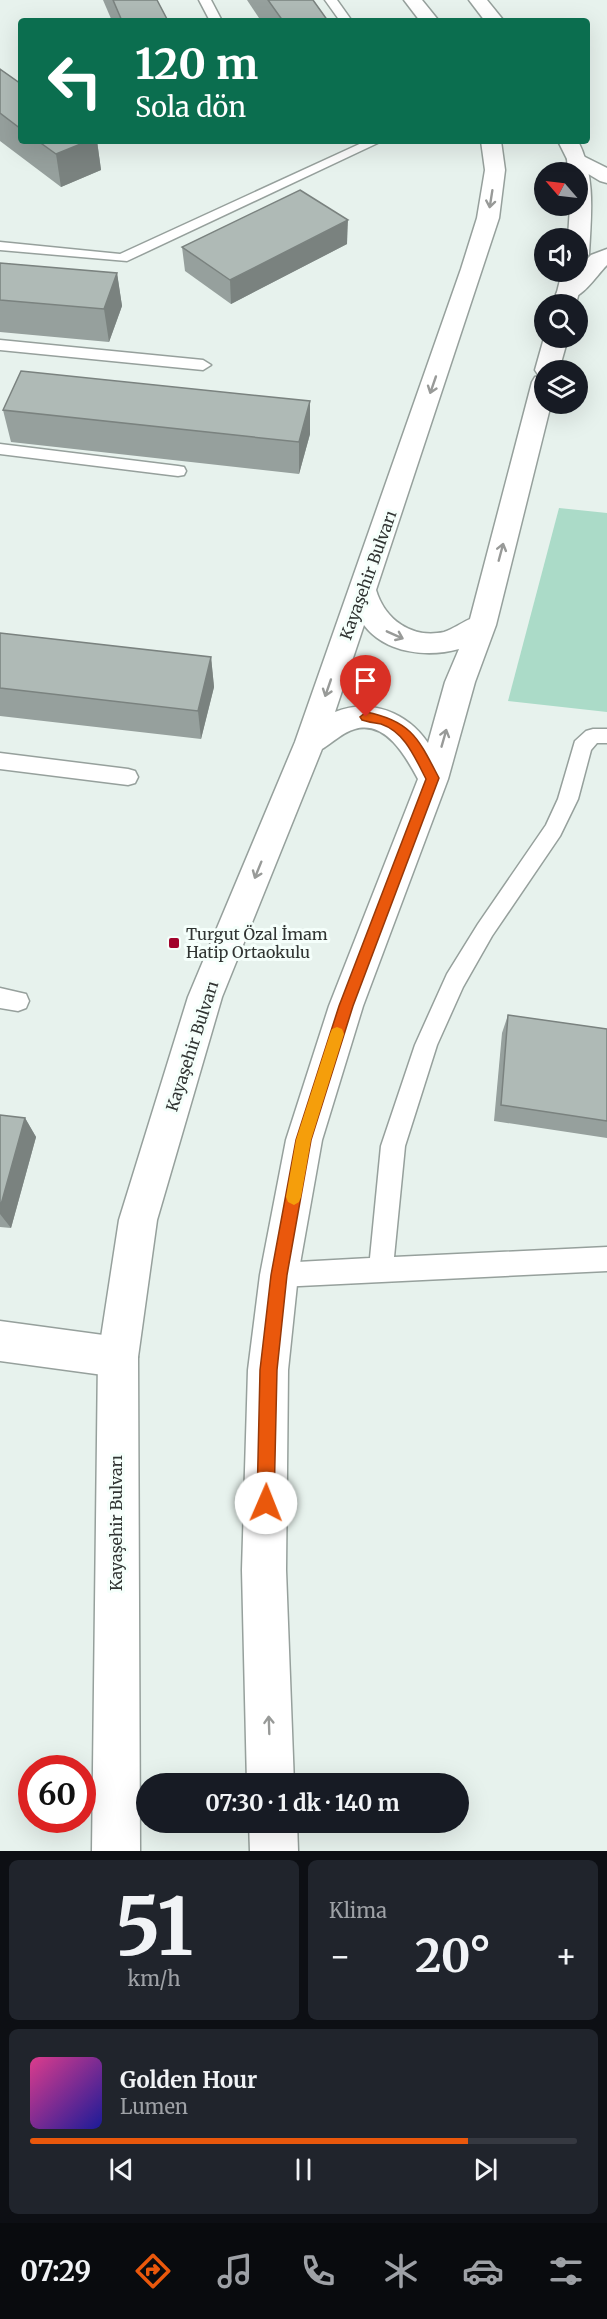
<!DOCTYPE html>
<html lang="tr">
<meta charset="utf-8">
<style>
:root{--surface:#171b24;--page:#20242c;--text:#f1f3f6;--muted:#9ea1a6;--line:#363941;--accent:#ea580c}
body{margin:0;font-family:Merriweather,serif;background:var(--page);color:var(--text);height:100vh;display:flex;flex-direction:column;font-size:22px;white-space:nowrap}
*{box-sizing:border-box;margin:0}
p{font-size:20px;color:var(--muted)}
.icon{flex:none;width:33px;height:33px;fill:none;stroke:currentColor;stroke-width:2;stroke-linecap:round;stroke-linejoin:round}
.map{position:relative;height:1851px;overflow:hidden}
.side{display:flex;flex-direction:column;gap:9px;padding:9px;background:#0d0f14;flex:1}
.side>*{flex:none}
.banner{position:absolute;left:18px;top:18px;width:572px;height:126px;border-radius:6px;box-shadow:0 6px 24px #0002;background:#0b6e4f;color:#fff;overflow:hidden}
.needle{width:39px;rotate:298deg}
.controls{position:absolute;left:534px;top:162px;display:grid;gap:12px}
.controls a{display:grid;place-items:center;width:54px;height:54px;border-radius:50%;background:var(--surface);box-shadow:0 6px 24px #0002;font-size:30px}
.speed{position:absolute;left:18px;top:1755px;display:flex;gap:12px;font-size:30px;font-weight:700;text-align:center}
.speed>*{display:grid;place-content:center;width:78px;height:78px;border-radius:50%;background:var(--surface);box-shadow:0 6px 24px #0002;line-height:1}
.speed .limit{border:9px solid #d22;background:#fff;color:#111}
.pin{position:absolute;display:grid;place-items:center;width:51px;height:51px;color:#fff;margin:-62px -26px;border-radius:50% 50% 50% 0;rotate:-45deg;box-shadow:0 0 6px #0007}
.pin .icon{rotate:45deg}
.me{position:absolute;width:66px;margin:-33px;rotate:1deg;stroke-linejoin:round;filter:drop-shadow(0 0 4px #0008)}
.turn{display:flex;align-items:center;gap:21px;height:126px;padding:0 18px;font-size:27px}
.turn .icon{width:78px;height:78px;stroke-width:2.5}
.turn b{display:block;font-size:42px;line-height:51px}
.big{font-size:45px;font-weight:700;line-height:1.1}
.side .tile{flex:1;display:flex;flex-direction:column;justify-content:center;gap:9px;min-width:0;padding:0 21px;border-radius:9px;background:var(--page)}
.side .dial{align-items:center;gap:0}
.dial b{font-size:78px;line-height:1}
.song{display:flex;align-items:center;gap:18px}
.cover{width:72px;height:72px;border-radius:9px;background:linear-gradient(135deg,hsl(330 70% 55%),hsl(240 70% 35%))}
.played{height:6px;border-radius:3px;background:linear-gradient(90deg,var(--accent) 80%,var(--line) 80%)}
.keys{display:flex;justify-content:space-around;direction:ltr}
.heat{display:flex;justify-content:space-between;align-items:center;font-size:33px;direction:ltr}
.side .tiles{flex:1;display:grid;gap:9px;grid-template-columns:1fr 1fr}
.tile:last-child{grid-column:span 2}
.trip{position:absolute;left:136px;top:1773px;width:333px;height:60px;border-radius:30px;background:var(--surface);box-shadow:0 6px 24px #0002;font-weight:700;line-height:60px;text-align:center}
.dock{display:flex;height:96px;justify-content:space-around;align-items:center;background:#090b0e;color:var(--muted)}
.dock .icon{width:42px;height:42px}
.dock .active{color:var(--accent)}
.dock b{font-size:27px;color:var(--text)}
.map>svg:first-child{display:block}
.green{fill:#abdbc8}
.lines{fill:none;stroke-linecap:round;stroke-linejoin:round}
.service-casing{stroke:#96a09c;stroke-width:3}
.minor-casing{stroke:#96a09c;stroke-width:3}
.tertiary-casing{stroke:#96a09c;stroke-width:3}
.primary-casing{stroke:#96a09c;stroke-width:3}
.service{fill:#fff;fill-rule:evenodd}
.minor{fill:#fff;fill-rule:evenodd}
.tertiary{fill:#fff;fill-rule:evenodd}
.primary{fill:#fff;fill-rule:evenodd}
.wall{fill:#96a09d}
.shaded-wall{fill:#7a827f}
.building{fill:#afbab6;stroke:#7a827f;stroke-width:1.5}
.oneway{stroke:#989a98}
.route{fill:#ea580c;stroke:#983908;stroke-width:1.5}
.slow{fill:#f59e0b}
.poi-dot{fill:#a2032b;stroke:#f5fffb;stroke-width:2}
.labels{text-anchor:middle;dominant-baseline:central;stroke-width:6;stroke-linejoin:round;paint-order:stroke}
.street-label{font-size:16px;fill:#303432;stroke:#f5fffb}
.poi-label{font-size:16px;fill:#303432;stroke:#f5fffb;text-anchor:start}
</style>
<div class="map">
<svg width="607" height="1851" viewBox="0 0 607 1851">
<rect width="100%" height="100%" fill="#e7f2ed"/>
<polygon class="green" points="559,508 607,513 607,712 508,701"/>
<g class="lines">
<defs>
<g id="service">
<polygon points="199,0 211,0 222,21 210,21"/>
<polygon points="325,0 337,0 352,21 340,21"/>
<polygon points="366,141 382,141 127,261 0,250 0,242 120,254"/>
<polygon points="0,340 203,360 211,365 203,370 0,350"/>
<polygon points="0,444 178,466 184,467 186,471 184,475 178,476 0,454"/>
<polygon points="593,729 607,729 607,743 597,743 591,750 578,799 560,836 492,936 463,987 437,1045 405,1146 394,1257 607,1247 607,1271 279,1287 270,1284 267,1275 270,1266 279,1263 370,1258 381,1146 415,1045 447,974 478,924 546,825 558,799 575,741 586,731"/>
<polygon points="0,753 128,769 135,771 138,777 135,783 128,785 0,769"/>
<polygon points="0,988 26,994 29,1001 26,1008 18,1011 0,1008"/>
</g>
<polygon id="minor" points="0,1321 118,1337 132,1343 138,1357 132,1371 118,1377 0,1361"/>
<g id="tertiary">
<polygon points="577,153 607,168 607,183 600,181 570,163 567,159 570,155"/>
<path d="M 607,249 L 607,265 C 594,278 580,304 559,299 L 556,294 L 559,289 L 591,255 Z"/>
</g>
<g id="primary">
<polygon points="404,0 422,0 439,21 420,21"/>
<polygon points="469,0 487,0 504,21 485,21"/>
<path d="M 481,141 L 501,141 L 505,170 L 499,218 L 376,590 C 385,620 412,639 444,632 C 453,629 461,623 470,619 L 532,382 L 535,377 L 539,376 L 535,370 L 544,338 L 568,338 L 559,370 L 544,370 L 544,404 L 551,404 L 496,625 L 475,682 L 448,779 L 363,1006 L 322,1140 L 298,1275 L 288,1370 L 286,1570 L 294,1784 L 247,1784 L 242,1570 L 248,1370 L 260,1275 L 286,1140 L 329,1006 L 418,779 C 406,757 386,720 355,729 C 343,732 332,743 322,749 L 222,997 L 157,1220 L 138,1357 L 140,1851 L 92,1851 L 98,1357 L 119,1220 L 188,997 L 295,742 L 461,269 L 477,218 L 485,170 ZM 364,625 C 385,653 427,658 459,649 L 445,682 L 428,743 C 407,712 370,698 335,712 Z"/>
<path d="M 558,141 L 578,141 C 596,176 591,216 589,254 L 586,259 L 578,261 L 578,238 L 568,238 L 570,206 L 578,206 L 578,172 L 568,172 L 567,159 Z"/>
<polygon points="578,266 584,272 576,304 554,304 562,272 578,272"/>
<polygon points="249,1822 297,1822 298,1851 250,1851"/>
</g>
</defs>
<use href="#service" class="service-casing"/>
<use href="#minor" class="minor-casing"/>
<use href="#tertiary" class="tertiary-casing"/>
<use href="#primary" class="primary-casing"/>
<use href="#service" class="service"/>
<use href="#minor" class="minor"/>
<use href="#tertiary" class="tertiary"/>
<use href="#primary" class="primary"/>
</g>
<g class="wall">
<polygon points="103,0 157,0 168,21 112,21"/>
<polygon points="247,0 313,0 328,21 261,21"/>
<polygon points="0,69 21,84 21,141 97,141 101,170 61,187 0,141"/>
<polygon points="347,244 231,304 185,271 182,247"/>
<polygon points="0,263 117,273 122,306 109,342 0,332"/>
<polygon points="3,410 310,434 299,474 11,442"/>
<polygon points="0,633 211,657 214,687 201,739 0,716"/>
<polygon points="508,1015 607,1029 607,1138 494,1121 502,1033"/>
<polygon points="0,1115 25,1118 36,1137 11,1228 0,1227"/>
</g>
<g class="shaded-wall">
<polygon points="88,141 97,141 101,170 61,187 56,154"/>
<polygon points="348,220 347,244 231,304 230,280"/>
<polygon points="117,273 122,306 109,342 104,309"/>
<polygon points="310,401 310,434 299,474 299,442"/>
<polygon points="211,657 214,687 201,739 198,711"/>
<polygon points="25,1118 36,1137 11,1228 0,1214 0,1208"/>
</g>
<g class="building">
<polygon points="113,0 157,0 168,21 122,21"/>
<polygon points="268,0 313,0 328,21 283,21"/>
<polygon points="0,69 21,84 21,129 0,113"/>
<polygon points="38,141 88,141 56,154"/>
<polygon points="300,190 348,220 230,280 182,247"/>
<polygon points="0,263 117,273 104,309 0,300"/>
<polygon points="21,371 310,401 299,442 3,410"/>
<polygon points="0,633 211,657 198,711 0,688"/>
<polygon points="508,1015 607,1029 607,1121 501,1105"/>
<polygon points="0,1115 25,1118 0,1208"/>
</g>
<defs><path id="oneway-shaft" d="M-6 0H5M1.5-3L5.5 0L1.5 3" fill="none" stroke-width="1.6" stroke-linecap="round" stroke-linejoin="round" transform="scale(1.5)"/></defs>
<g class="oneway">
<use href="#oneway-shaft" transform="translate(491 199) rotate(99)"/>
<use href="#oneway-shaft" transform="translate(433 385) rotate(109)"/>
<use href="#oneway-shaft" transform="translate(501 552) rotate(-75)"/>
<use href="#oneway-shaft" transform="translate(395 635) rotate(24)"/>
<use href="#oneway-shaft" transform="translate(328 688) rotate(109)"/>
<use href="#oneway-shaft" transform="translate(444 738) rotate(-74)"/>
<use href="#oneway-shaft" transform="translate(258 870) rotate(112)"/>
<use href="#oneway-shaft" transform="translate(269 1725) rotate(-92)"/>
</g>
<path class="route" d="M 366,712 C 412,721 419,740 439,778 L 353,1006 L 311,1140 L 287,1275 L 277,1370 L 274,1503 L 272,1509 L 266,1512 L 259,1509 L 257,1503 L 260,1370 L 271,1275 L 296,1140 L 339,1006 L 426,779 C 415,758 405,732 381,724 C 374,723 368,722 362,720 L 360,717 Z"/>
<polygon class="slow" points="337,1027 342,1029 344,1034 311,1140 301,1197 299,1202 294,1205 288,1202 286,1197 296,1140 330,1034 332,1029"/>
<rect class="poi-dot" x="168" y="937" width="12" height="12" rx="3"/>
<g class="labels">
<g class="street-label">
<text transform="translate(368 575) rotate(-70)">Kayaşehir Bulvarı</text>
<text transform="translate(192 1046) rotate(-72)">Kayaşehir Bulvarı</text>
<text transform="translate(116 1523) rotate(-90)">Kayaşehir Bulvarı</text>
</g>
<g class="poi-label">
<text x="186" y="934">Turgut Özal İmam<tspan x="186" dy="18">Hatip Ortaokulu</tspan></text>
</g>
</g>
</svg>
<div class="controls">
<a><svg class="needle" viewBox="-14 -14 28 28"><path d="M0-13l5 13h-10z" fill="#e53935"/><path d="M0 13l5-13h-10z" fill="#9ea1a6"/></svg></a>
<a><svg class="icon" aria-label="sound" viewBox="0 0 24 24"><path d="M4 9h4l5-4v14l-5-4H4zM17 9q2 3 0 6"/></svg></a>
<a><svg class="icon" aria-label="search" viewBox="0 0 24 24"><circle cx="10" cy="10" r="6"/><path d="M15 15l6 6"/></svg></a>
<a><svg class="icon" aria-label="layers" viewBox="0 0 24 24"><path d="M12 4l9 5-9 5-9-5zM3 14l9 5 9-5"/></svg></a>
</div>
<div class="speed"><div class="limit">60</div></div>
<div class="pin" style="left:366px;top:717px;background:#d93025"><svg class="icon" aria-label="arrive" viewBox="0 0 24 24"><path d="M6 21V4h12l-3 4 3 4H6"/></svg></div>
<svg class="me" style="left:266px;top:1503px" viewBox="-20 -20 40 40"><circle r="19" fill="#fff"/><path d="M0-13L10 11 0 6-10 11z" fill="#ea580c"/></svg>
<div class="trip">07:30 · 1 dk · 140 m</div>
<div class="banner">
<div class="turn"><svg class="icon" aria-label="left" viewBox="0 0 24 24"><path d="M17 20v-9H6M10 6l-5 5 5 5"/></svg><div><b>120 m</b>Sola dön</div></div>
</div>
</div>
<section class="side">
<div class="tiles">
<div class="tile dial"><b>51</b><p>km/h</p></div>
<div class="tile"><p>Klima</p>
<div class="heat"><a>−</a><b class="big">20°</b><a>+</a></div>
</div>
<div class="tile">
<div class="song"><i class="cover"></i><div><b>Golden Hour</b><p>Lumen</p></div></div>
<div class="played"></div>
<div class="keys"><svg class="icon" aria-label="previous" viewBox="0 0 24 24"><path d="M18 5L8 12l10 7zM5 5v14"/></svg><svg class="icon" aria-label="pause" viewBox="0 0 24 24"><path d="M8 5v14M16 5v14"/></svg><svg class="icon" aria-label="next" viewBox="0 0 24 24"><path d="M6 5l10 7-10 7zM19 5v14"/></svg></div>
</div>
</div>
</section>
<nav class="dock">
<b>07:29</b>
<svg class="icon active" aria-label="directions" viewBox="0 0 24 24"><path d="M12 3l9 9-9 9-9-9zM9 14v-3h6M13 9l2 2-2 2"/></svg>
<svg class="icon" aria-label="music" viewBox="0 0 24 24"><path d="M9 18V5l10-2v13"/><circle cx="6" cy="18" r="3"/><circle cx="16" cy="16" r="3"/></svg>
<svg class="icon" aria-label="phone" viewBox="0 0 24 24"><path d="M5 4h4l2 5-3 2q2 4 5 5l2-3 5 2v4C11 20 4 13 5 4z"/></svg>
<svg class="icon" aria-label="climate" viewBox="0 0 24 24"><path d="M12 3v18M4 7l16 10M4 17L20 7"/></svg>
<svg class="icon" aria-label="car" viewBox="0 0 24 24"><path d="M5 17H2v-5l4-1 3-4h7l3 4 3 1v5h-3M9 17h6M6 11h13"/><circle cx="7" cy="17" r="2"/><circle cx="17" cy="17" r="2"/></svg>
<svg class="icon" aria-label="filters" viewBox="0 0 24 24"><path d="M4 7h16M4 17h16"/><circle cx="9" cy="7" r="2"/><circle cx="15" cy="17" r="2"/></svg>
</nav>
